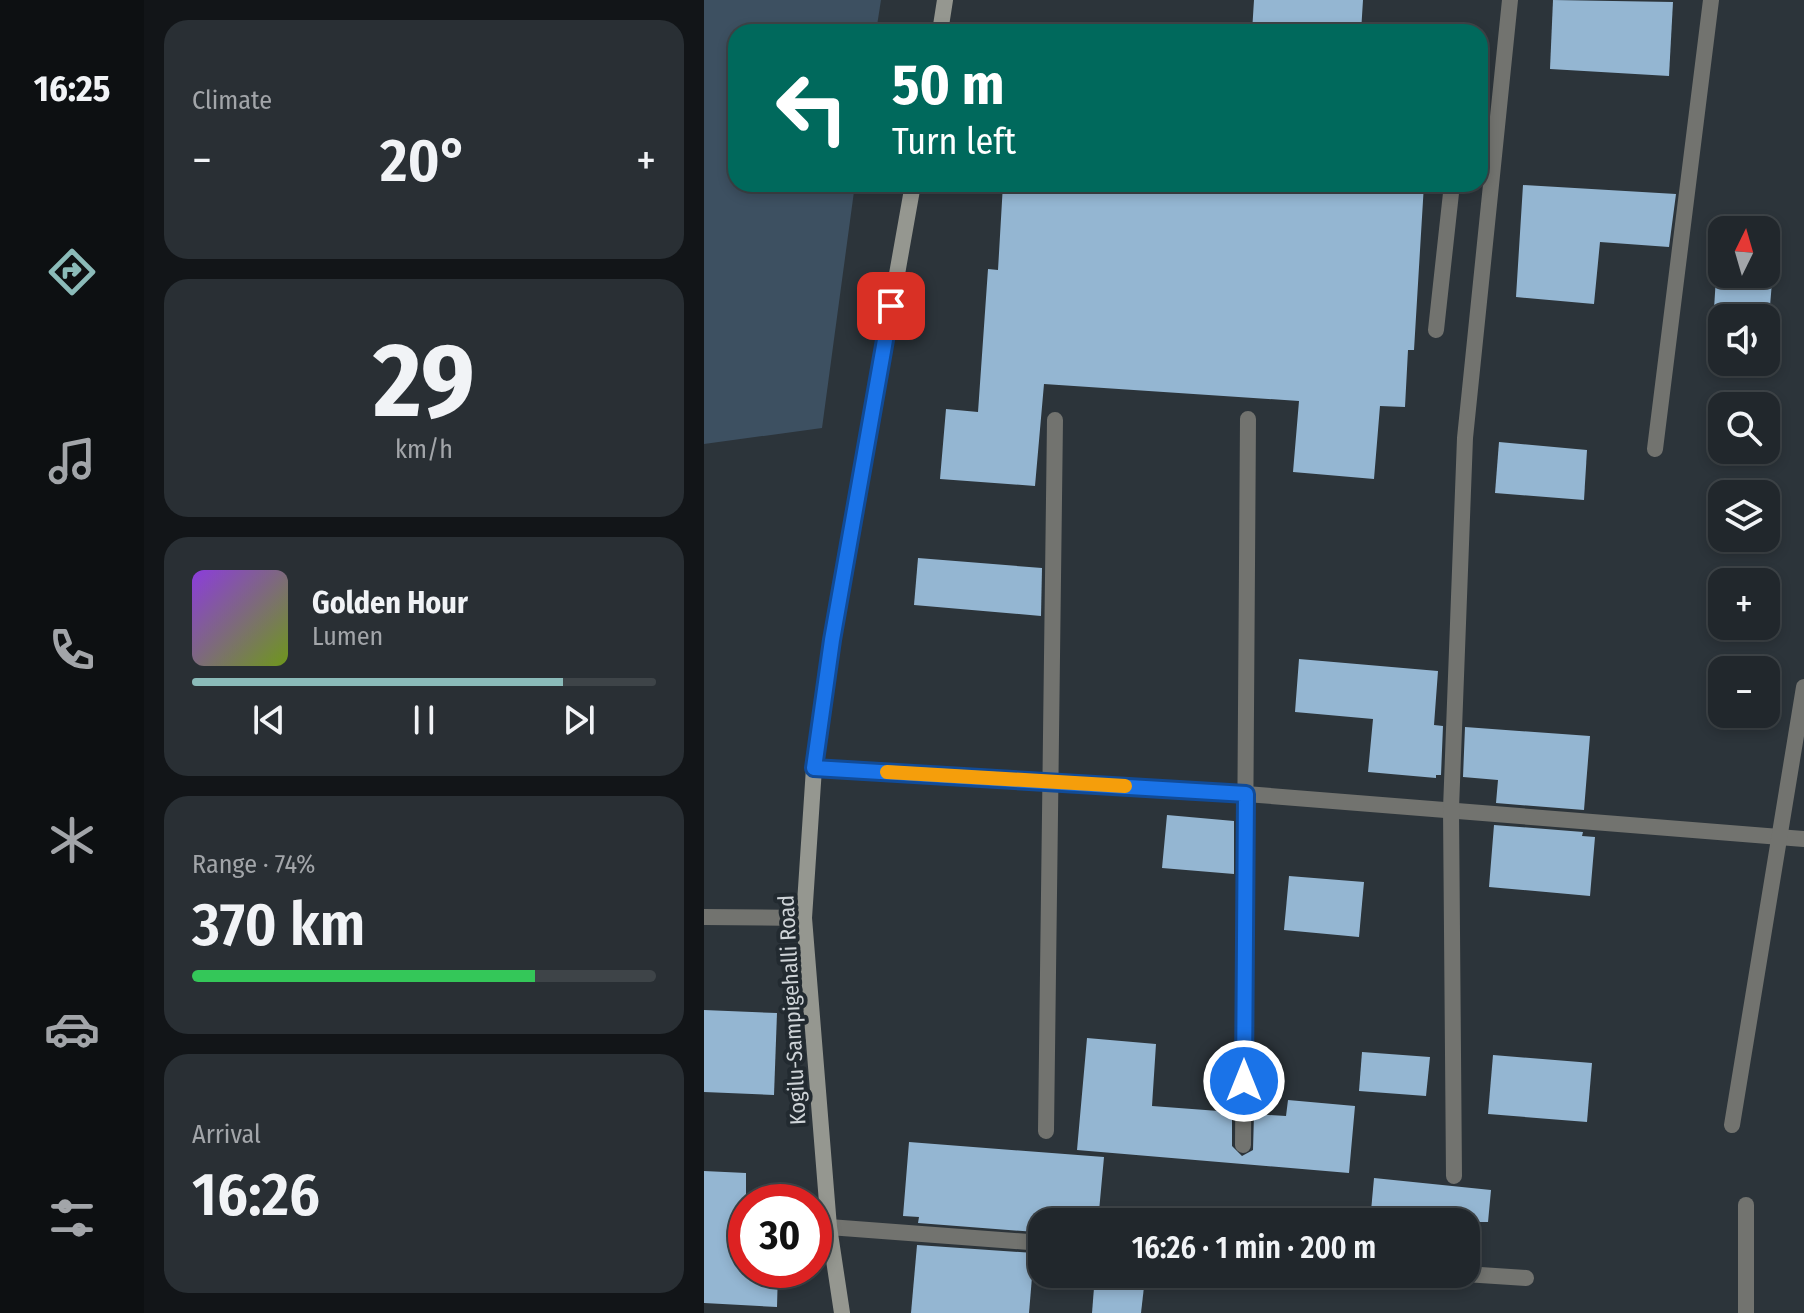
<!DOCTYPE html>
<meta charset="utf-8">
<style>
:root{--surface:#21272c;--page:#292f34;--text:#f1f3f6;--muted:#a2a5a9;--line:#3e4448;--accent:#8bbbb9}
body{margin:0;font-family:"Fira Sans Condensed",sans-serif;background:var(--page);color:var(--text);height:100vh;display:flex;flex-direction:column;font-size:30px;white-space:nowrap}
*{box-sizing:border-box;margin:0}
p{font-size:26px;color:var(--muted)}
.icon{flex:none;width:44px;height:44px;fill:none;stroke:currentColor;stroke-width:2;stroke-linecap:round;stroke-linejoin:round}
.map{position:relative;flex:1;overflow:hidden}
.details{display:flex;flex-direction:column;gap:20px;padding:20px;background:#121518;width:560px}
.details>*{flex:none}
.hud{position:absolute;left:24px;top:24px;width:760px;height:168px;border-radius:24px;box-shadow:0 4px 12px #0003,0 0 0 2px var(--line);background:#00695c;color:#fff;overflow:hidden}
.needle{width:52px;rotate:5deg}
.controls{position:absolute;left:1004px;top:216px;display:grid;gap:16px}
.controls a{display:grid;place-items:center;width:72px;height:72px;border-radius:16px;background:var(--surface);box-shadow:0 4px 12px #0003,0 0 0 2px var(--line);font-size:40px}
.speed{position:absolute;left:24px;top:1184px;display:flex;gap:16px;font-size:40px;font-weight:700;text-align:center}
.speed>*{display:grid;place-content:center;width:104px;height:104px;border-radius:50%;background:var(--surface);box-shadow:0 4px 12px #0003,0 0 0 2px var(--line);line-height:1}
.speed .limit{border:12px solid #d22;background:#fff;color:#111}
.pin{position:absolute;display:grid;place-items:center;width:68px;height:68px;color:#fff;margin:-34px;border-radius:16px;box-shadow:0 4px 12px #0006}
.me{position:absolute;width:88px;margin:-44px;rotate:0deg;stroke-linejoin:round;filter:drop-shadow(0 0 6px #0008)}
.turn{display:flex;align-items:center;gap:28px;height:168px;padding:0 32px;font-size:36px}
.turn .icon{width:104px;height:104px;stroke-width:2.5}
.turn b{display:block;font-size:56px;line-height:68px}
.big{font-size:60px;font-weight:600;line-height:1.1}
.details .card{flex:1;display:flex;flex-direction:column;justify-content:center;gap:12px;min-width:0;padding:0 28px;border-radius:24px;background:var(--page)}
.details .dial{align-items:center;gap:0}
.dial b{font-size:104px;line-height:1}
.song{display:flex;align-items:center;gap:24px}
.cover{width:96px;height:96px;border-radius:12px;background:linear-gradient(135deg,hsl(270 70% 55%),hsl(80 70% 35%))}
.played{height:8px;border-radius:4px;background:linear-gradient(90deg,var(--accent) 80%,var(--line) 80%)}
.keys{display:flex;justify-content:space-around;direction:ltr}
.heat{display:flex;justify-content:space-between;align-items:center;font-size:44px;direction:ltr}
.charge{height:12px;border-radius:6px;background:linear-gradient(90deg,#34c759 74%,var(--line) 0)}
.trip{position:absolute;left:324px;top:1208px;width:452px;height:80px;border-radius:24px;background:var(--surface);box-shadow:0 4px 12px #0003,0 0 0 2px var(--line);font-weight:600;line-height:80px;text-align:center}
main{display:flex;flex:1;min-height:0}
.tab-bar{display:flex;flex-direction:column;width:144px;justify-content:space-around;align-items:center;background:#0d1012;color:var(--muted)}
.tab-bar .icon{width:56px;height:56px}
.tab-bar .on{color:var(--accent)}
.tab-bar b{font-size:36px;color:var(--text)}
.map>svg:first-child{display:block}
.green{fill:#3d5061}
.building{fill:#94b6d2}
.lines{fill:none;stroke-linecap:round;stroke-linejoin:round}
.lane{stroke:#72736f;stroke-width:16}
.street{stroke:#72736f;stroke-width:16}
.secondary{stroke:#959790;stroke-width:16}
.route-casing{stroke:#114b97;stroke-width:20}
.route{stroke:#1a73e8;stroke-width:14}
.slow{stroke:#f59e0b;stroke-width:14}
.labels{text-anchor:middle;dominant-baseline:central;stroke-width:8;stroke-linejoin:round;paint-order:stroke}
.street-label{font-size:22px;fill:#cfd4d8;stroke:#222a30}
</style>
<main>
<nav class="tab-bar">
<b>16:25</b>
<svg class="icon on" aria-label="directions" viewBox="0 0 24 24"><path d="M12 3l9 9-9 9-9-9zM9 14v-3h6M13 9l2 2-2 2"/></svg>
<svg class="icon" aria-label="music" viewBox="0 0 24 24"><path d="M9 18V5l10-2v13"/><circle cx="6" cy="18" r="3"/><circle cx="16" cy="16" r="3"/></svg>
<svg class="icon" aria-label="phone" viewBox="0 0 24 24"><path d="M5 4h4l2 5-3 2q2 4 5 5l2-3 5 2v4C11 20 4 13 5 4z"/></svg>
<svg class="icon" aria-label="climate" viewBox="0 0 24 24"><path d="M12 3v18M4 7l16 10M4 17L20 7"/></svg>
<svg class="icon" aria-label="car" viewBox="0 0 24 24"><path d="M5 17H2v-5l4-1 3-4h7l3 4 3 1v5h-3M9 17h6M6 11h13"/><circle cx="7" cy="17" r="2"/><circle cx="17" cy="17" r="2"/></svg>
<svg class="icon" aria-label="filters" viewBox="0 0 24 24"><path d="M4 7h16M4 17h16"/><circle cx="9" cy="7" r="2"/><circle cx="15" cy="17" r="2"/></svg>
</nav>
<section class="details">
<div class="card"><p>Climate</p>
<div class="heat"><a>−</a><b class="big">20°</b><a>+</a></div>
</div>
<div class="card dial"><b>29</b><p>km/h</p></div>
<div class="card">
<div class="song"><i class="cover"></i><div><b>Golden Hour</b><p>Lumen</p></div></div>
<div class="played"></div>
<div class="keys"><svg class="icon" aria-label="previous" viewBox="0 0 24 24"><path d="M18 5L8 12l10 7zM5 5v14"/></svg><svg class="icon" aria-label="pause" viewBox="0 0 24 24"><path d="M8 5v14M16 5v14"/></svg><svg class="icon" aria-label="next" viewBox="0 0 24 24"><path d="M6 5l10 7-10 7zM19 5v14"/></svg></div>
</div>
<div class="card"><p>Range · 74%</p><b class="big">370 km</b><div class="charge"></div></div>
<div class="card"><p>Arrival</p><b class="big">16:26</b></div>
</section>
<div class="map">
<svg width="1100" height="1313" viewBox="0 0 1100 1313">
<rect width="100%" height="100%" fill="#2c343a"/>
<polygon class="green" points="0,0 177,0 172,32 32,32 32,184 151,184 118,428 0,444"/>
<g class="building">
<polygon points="550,0 659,0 657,32 548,32"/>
<polygon points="849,0 969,2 965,76 846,69"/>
<polygon points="299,184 720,184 710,350 704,350 701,407 676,406 670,479 589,472 595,401 340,384 331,486 236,479 242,409 274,412 284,269 294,270"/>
<polygon points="819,185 972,194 965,247 896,242 890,304 812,297"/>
<polygon points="1012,277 1068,282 1064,330 1062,318 1018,318 1018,326 1009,325"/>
<polygon points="795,442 883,450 880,500 791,493"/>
<polygon points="214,558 338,568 337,616 210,605"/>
<polygon points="595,659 734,671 730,725 739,726 737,775 732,775 732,778 664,772 669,719 591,712"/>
<polygon points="761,727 886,736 880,810 792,803 794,780 759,777"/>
<polygon points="463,815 530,821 530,874 458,868"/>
<polygon points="790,825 879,832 878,836 891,837 886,896 785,887"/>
<polygon points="585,876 660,882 655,937 580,930"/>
<polygon points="0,1010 73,1013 70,1095 0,1092"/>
<polygon points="383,1038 452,1044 448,1106 528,1112 528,1146 538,1156 549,1150 550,1114 582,1116 584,1100 651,1106 645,1173 373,1150"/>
<polygon points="658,1052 726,1057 722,1096 655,1091"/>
<polygon points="789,1055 888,1063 883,1122 784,1114"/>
<polygon points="205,1142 400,1157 394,1222 333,1222 332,1232 214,1223 215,1217 199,1216"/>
<polygon points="0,1171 42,1173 42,1270 74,1270 73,1307 0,1303"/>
<polygon points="670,1178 787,1190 784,1222 666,1222"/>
<polygon points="213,1245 330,1253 325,1313 207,1313"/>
<polygon points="391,1275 441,1278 437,1313 388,1313"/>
</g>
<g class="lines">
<g class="lane">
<polyline points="732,330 748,184"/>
<polyline points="1042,1313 1042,1205"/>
</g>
<g class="street">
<polyline points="951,449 1007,0"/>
<polyline points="110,768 542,794 1100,839"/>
<polyline points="0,917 100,918"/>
<polyline points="1028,1125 1100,687"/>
<polyline points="342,1131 351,420"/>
<polyline points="539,1145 544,419"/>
<polyline points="750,1176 747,809 761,438 806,0"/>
<polyline points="125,1227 338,1243"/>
<polyline points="761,1274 822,1278"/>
</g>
<g class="secondary">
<polyline points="236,32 241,0"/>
<polyline points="138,1313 125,1227 100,918 110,768 128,640 209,184"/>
</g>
</g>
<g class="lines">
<defs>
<polyline id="route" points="187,306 128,640 110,768 542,794 540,1081"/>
</defs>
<use href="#route" class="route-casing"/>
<use href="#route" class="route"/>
<polyline class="slow" points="183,772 421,786"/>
</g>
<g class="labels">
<g class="street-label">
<text transform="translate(88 1010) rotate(-93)">Kogilu-Sampigehalli Road</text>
</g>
</g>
</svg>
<div class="controls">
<a><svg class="needle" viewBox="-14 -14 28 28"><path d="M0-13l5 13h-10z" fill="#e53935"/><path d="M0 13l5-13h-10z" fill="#a2a5a9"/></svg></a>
<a><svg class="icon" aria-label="sound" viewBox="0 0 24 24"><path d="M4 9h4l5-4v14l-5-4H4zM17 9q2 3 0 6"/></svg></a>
<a><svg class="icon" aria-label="search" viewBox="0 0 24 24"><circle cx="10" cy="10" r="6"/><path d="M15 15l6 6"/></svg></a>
<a><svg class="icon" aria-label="layers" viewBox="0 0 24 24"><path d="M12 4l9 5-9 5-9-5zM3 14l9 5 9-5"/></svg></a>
<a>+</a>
<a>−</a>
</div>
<div class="speed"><div class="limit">30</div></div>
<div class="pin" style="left:187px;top:306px;background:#d93025"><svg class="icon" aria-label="arrive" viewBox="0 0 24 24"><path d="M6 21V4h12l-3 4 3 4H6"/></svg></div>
<svg class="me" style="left:540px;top:1081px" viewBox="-20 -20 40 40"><circle r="17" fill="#1a73e8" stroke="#fff" stroke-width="3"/><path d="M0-11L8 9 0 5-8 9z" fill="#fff"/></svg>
<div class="trip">16:26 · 1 min · 200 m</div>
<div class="hud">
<div class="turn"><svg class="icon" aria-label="left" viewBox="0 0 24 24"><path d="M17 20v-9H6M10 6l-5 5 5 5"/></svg><div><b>50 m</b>Turn left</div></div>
</div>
</div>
</main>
